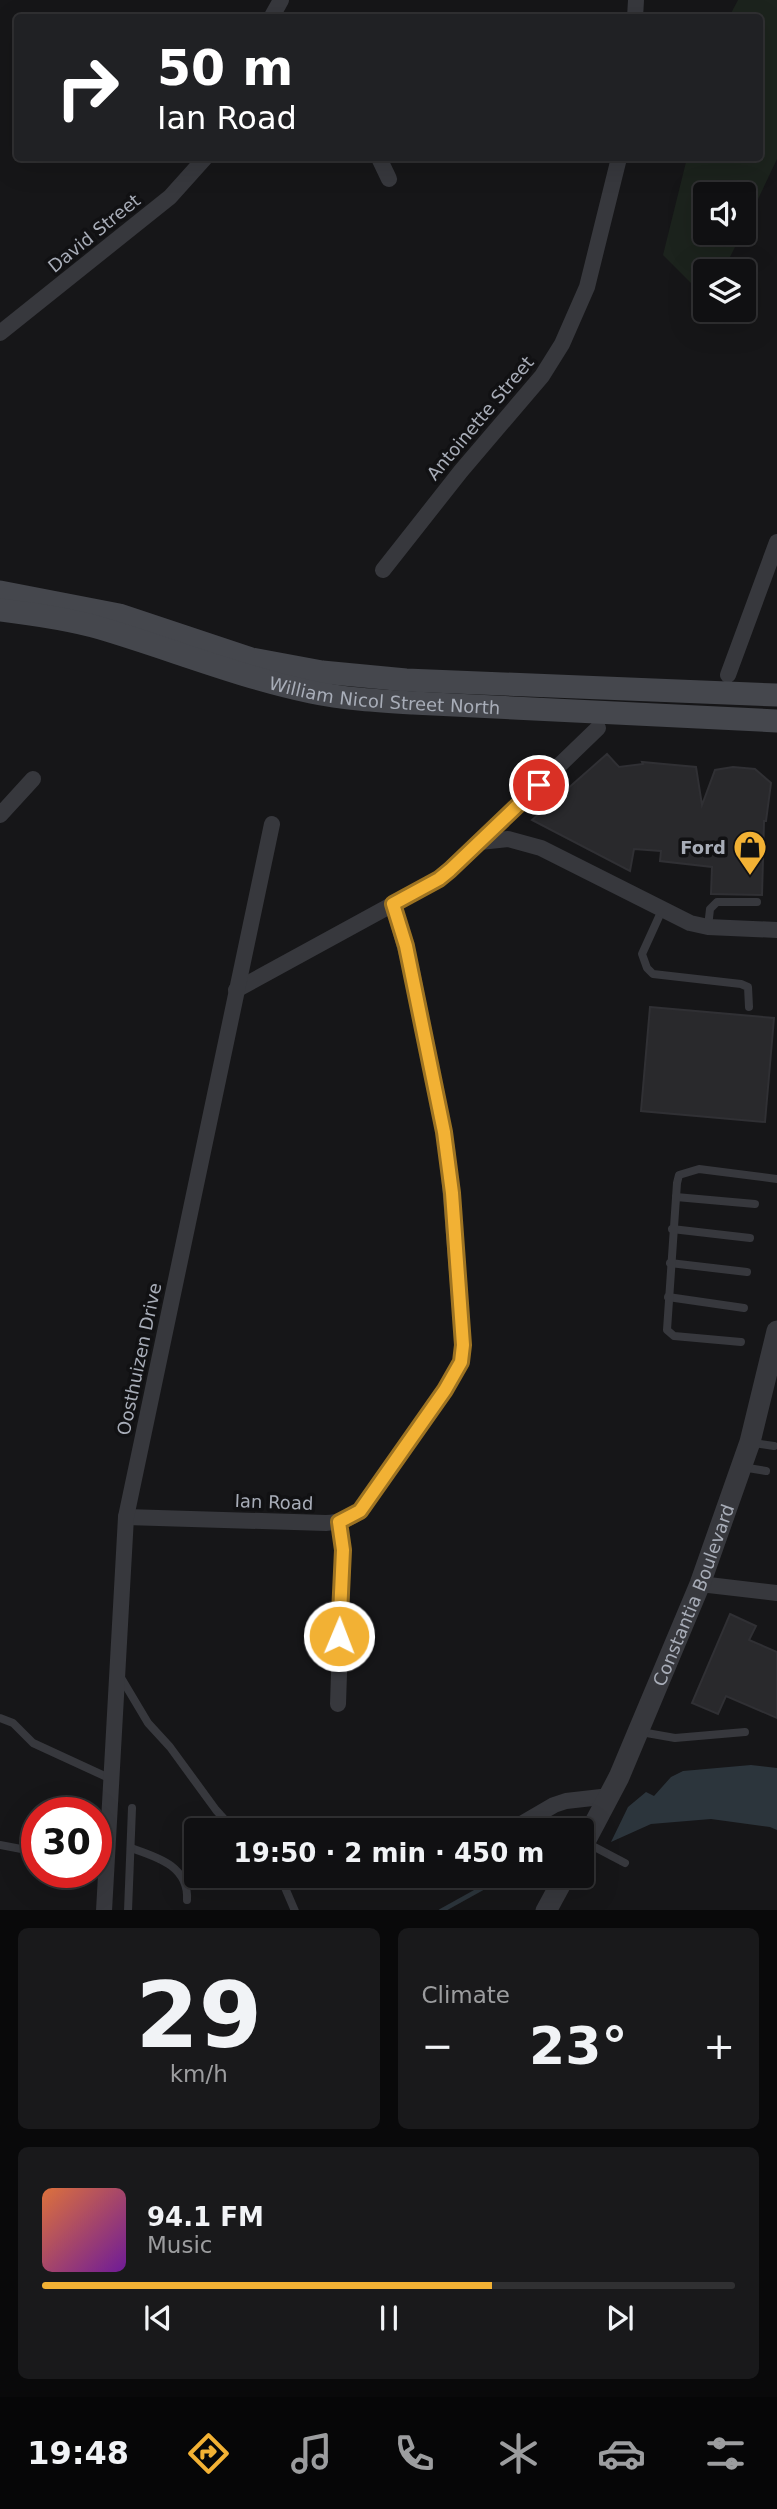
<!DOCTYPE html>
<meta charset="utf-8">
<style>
:root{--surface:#101012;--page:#19191b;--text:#f1f3f6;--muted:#9c9d9f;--line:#303032;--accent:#f2b134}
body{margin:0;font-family:"DejaVu Sans",sans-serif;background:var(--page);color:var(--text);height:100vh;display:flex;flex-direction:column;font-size:26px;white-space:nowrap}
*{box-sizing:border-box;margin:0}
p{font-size:23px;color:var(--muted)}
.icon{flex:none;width:38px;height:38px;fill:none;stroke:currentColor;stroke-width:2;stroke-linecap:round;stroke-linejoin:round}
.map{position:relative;height:1910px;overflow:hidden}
.panel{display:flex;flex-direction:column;gap:18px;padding:18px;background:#09090a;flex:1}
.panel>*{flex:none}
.guide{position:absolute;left:14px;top:14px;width:749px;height:147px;border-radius:7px;box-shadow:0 7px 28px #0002,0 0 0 2px var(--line);background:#202124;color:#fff;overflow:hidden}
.tools{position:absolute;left:693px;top:182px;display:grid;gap:14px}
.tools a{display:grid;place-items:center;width:63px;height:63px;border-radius:7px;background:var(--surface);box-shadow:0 7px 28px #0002,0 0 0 2px var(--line);font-size:35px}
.speed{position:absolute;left:21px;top:1797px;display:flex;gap:14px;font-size:35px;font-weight:700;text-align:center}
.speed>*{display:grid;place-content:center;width:91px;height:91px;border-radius:50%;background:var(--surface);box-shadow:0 7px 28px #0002,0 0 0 2px var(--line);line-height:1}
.speed .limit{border:10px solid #d22;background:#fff;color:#111}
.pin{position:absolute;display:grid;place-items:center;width:60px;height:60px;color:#fff;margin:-30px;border:4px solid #fff;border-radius:50%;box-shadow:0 2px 7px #0007}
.me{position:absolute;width:77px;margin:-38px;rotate:1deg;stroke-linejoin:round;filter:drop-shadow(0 0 5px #0008)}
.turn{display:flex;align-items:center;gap:24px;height:147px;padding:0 28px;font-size:32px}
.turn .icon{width:91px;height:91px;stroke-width:2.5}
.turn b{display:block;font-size:49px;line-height:60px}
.big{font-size:52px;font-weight:700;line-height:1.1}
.panel .tile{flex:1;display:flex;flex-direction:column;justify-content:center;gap:10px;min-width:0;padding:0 24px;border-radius:10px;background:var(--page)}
.panel .dial{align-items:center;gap:0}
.dial b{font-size:91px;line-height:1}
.song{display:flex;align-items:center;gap:21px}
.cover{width:84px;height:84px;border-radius:10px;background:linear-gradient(135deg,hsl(20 70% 55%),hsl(280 70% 35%))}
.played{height:7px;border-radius:4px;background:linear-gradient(90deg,var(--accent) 65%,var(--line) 65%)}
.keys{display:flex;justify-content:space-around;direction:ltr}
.heat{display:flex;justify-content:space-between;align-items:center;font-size:38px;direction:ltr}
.panel .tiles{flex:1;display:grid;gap:18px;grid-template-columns:1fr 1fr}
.tile:last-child{grid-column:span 2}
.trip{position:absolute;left:184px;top:1818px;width:410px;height:70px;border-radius:7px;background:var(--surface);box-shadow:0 7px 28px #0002,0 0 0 2px var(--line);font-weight:700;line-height:70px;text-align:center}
.tabs{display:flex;height:112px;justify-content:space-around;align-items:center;background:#060607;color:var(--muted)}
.tabs .icon{width:49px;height:49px}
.tabs .selected{color:var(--accent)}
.tabs b{font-size:32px;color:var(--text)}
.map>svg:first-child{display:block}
.green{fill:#1c231d}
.water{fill:#2c353c}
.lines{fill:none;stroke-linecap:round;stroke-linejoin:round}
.stream{stroke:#2c353c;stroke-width:4.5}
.building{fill:#29292c;stroke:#303034;stroke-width:2}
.service{stroke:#37383d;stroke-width:8}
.minor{stroke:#37383d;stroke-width:16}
.tertiary{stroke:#37383d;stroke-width:21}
.secondary{stroke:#45474d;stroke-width:23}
.route-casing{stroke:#9d7322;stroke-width:18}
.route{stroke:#f2b134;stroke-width:12}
.labels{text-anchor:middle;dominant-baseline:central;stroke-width:7;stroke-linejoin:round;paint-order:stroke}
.street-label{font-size:18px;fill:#a8adb8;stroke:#111113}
.poi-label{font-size:18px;font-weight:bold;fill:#a8adb8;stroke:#111113;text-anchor:end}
</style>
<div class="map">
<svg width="777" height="1911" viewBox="0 0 777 1911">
<rect width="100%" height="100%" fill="#161618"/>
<polygon class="green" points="738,0 777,0 777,159 744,229 744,194 705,194 705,233 742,233 723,271 705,271 705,297 663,255 687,158 760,158 760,18 729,17"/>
<polygon class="water" points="751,1765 777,1768 777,1830 770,1827 711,1819 651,1824 611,1842 628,1807 646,1792 654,1796 671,1777 683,1771"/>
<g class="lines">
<polyline class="stream" points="441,1911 504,1876"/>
</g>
<g class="building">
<polygon points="607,754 619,767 643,764 642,762 696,767 702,805 715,770 733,767 755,769 771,783 766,821 764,821 762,895 711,894 712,867 660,861 661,851 634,849 630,871 532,820"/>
<polygon points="650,1007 774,1018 765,1122 641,1111"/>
<polygon points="730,1614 756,1626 749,1640 777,1652 777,1718 726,1696 718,1714 692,1703"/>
</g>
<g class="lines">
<g class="service">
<polyline points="662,910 642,954 647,968 653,974 741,984 748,987 749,1007"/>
<polyline points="708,927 710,909 717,902 757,902"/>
<polyline points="676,1197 755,1204"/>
<polyline points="672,1229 750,1238"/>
<polyline points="670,1263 747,1272"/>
<polyline points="668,1297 744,1308"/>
<polyline points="741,1342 674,1336 667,1330 677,1183 679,1175 699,1169 777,1179"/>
<polyline points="753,1443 774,1446"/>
<polyline points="742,1467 766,1471"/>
<polyline points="120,1676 148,1723 170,1747 216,1810 234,1830"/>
<polyline points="0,1718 13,1723 33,1743 111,1779"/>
<polyline points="641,1732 675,1738 745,1732"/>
<polyline points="585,1842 625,1863"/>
<polyline points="0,1845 37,1852"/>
<path d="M 131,1848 C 157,1857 189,1866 187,1900"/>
<polyline points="280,1876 295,1911"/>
<polyline points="128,1911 132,1808"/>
</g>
<g class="minor">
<polyline points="271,18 281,0"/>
<polyline points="635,18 636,0"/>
<polyline points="379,158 389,179"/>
<polyline points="0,333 170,197 205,158"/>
<polyline points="383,570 461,471 542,376 562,344 587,287 619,158"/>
<polyline points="728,675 777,542"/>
<polyline points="0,815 33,779"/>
<polyline points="480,842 508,839 541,848 690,923 708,927 777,930"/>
<polyline points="236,990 439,879 480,842 598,728"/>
<path d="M 126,1517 L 326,1523 C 339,1522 349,1520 360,1511 L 445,1390 L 461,1362 L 463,1345 L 447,1149 L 412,972 L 393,904"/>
<polyline points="700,1584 777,1593"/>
<polyline points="338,1704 343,1550 339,1522"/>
<polyline points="511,1830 554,1805 566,1801 610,1796"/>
<polyline points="402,1876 428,1876"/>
<polyline points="104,1911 126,1517 272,824"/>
</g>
<g class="tertiary">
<path id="s1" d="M 581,1849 L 619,1777 L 700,1584 L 750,1442 L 777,1331"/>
<polyline points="546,1911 565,1876"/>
</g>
<g class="secondary">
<polyline points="0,592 119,615 251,659 322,672 406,680 777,695"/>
<path id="s2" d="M 0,610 C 33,614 68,619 100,628 C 171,649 239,677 311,692 C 344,699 379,701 413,703 L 777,721"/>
</g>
</g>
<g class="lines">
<defs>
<polyline id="route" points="339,1636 343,1550 339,1522 360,1511 445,1390 461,1362 463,1345 452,1193 444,1132 406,946 393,904 439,879 450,870 539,785"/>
</defs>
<use href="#route" class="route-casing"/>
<use href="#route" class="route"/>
</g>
<defs>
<symbol id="shop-pin" viewBox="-11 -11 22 30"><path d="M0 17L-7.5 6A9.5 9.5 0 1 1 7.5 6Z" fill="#f2b134" stroke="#111113"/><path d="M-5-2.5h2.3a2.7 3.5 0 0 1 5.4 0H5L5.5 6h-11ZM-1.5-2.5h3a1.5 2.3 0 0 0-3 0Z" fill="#111"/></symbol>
</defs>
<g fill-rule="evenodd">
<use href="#shop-pin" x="731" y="828" width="38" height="52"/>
</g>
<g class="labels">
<g class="street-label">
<text transform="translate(94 233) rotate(-39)">David Street</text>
<text transform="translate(480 418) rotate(-50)">Antoinette Street</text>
<text stroke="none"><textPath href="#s2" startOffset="396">William Nicol Street North</textPath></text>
<text transform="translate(139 1359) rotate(-78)">Oosthuizen Drive</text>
<text transform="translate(274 1502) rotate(2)">Ian Road</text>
<text stroke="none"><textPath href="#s1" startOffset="278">Constantia Boulevard</textPath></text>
</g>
<g class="poi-label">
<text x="726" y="847">Ford</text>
</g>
</g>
</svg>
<div class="tools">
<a><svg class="icon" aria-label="sound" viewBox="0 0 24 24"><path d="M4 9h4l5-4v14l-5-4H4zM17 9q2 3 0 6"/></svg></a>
<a><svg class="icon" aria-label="layers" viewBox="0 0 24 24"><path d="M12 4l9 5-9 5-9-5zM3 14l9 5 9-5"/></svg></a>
</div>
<div class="speed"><div class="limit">30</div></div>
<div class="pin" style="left:539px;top:785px;background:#d93025"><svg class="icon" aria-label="arrive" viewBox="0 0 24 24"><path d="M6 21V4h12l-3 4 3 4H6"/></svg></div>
<svg class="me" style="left:339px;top:1636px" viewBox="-20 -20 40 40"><circle r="17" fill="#f2b134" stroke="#fff" stroke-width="3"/><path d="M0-11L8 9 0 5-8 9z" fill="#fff"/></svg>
<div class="trip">19:50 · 2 min · 450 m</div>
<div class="guide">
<div class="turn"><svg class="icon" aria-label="right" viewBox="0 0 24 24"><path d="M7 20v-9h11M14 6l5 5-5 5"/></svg><div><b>50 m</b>Ian Road</div></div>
</div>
</div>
<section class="panel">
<div class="tiles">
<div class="tile dial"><b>29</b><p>km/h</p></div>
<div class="tile"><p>Climate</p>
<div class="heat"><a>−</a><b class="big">23°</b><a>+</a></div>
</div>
<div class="tile">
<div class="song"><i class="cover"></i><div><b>94.1 FM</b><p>Music</p></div></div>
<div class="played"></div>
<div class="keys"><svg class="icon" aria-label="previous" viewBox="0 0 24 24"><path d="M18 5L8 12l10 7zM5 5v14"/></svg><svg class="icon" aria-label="pause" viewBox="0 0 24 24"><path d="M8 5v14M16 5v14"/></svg><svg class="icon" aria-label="next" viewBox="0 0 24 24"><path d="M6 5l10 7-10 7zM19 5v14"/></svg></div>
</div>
</div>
</section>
<nav class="tabs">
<b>19:48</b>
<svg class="icon selected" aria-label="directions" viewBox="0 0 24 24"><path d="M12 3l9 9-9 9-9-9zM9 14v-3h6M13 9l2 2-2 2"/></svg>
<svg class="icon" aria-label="music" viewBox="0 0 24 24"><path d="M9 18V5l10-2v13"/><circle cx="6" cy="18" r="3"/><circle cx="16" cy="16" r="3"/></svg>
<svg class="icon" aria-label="phone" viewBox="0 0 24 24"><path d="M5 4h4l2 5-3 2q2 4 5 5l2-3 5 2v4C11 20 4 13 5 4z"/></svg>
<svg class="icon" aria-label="climate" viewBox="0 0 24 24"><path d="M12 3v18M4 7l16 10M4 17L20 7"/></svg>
<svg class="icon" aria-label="car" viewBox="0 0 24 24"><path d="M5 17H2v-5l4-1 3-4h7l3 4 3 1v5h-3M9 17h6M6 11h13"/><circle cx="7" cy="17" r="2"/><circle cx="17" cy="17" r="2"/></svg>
<svg class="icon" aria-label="filters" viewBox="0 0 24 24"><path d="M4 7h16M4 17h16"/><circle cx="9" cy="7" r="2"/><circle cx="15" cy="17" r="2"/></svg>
</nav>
